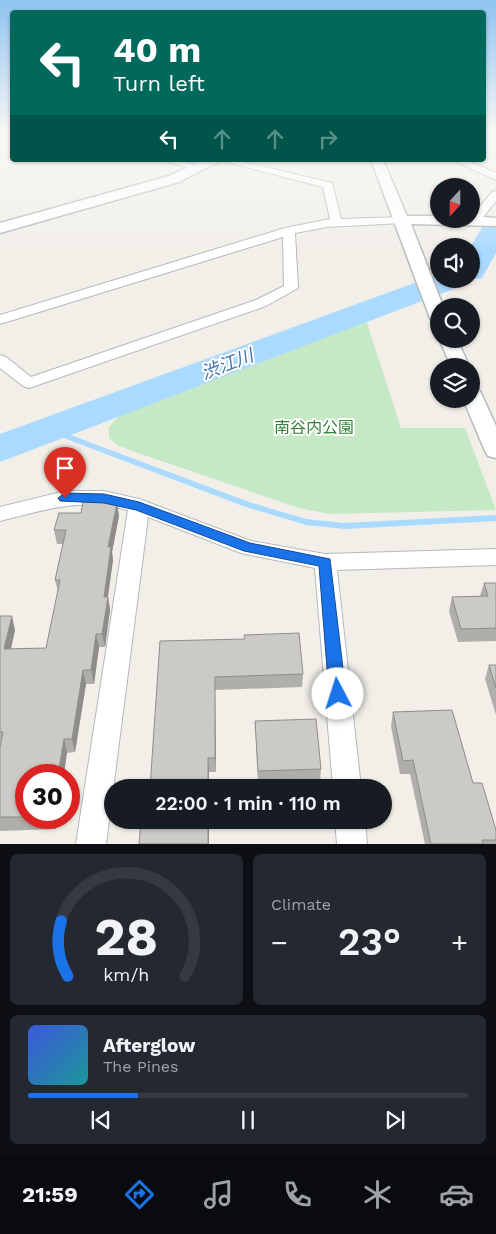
<!DOCTYPE html>
<meta charset="utf-8">
<style>
:root{--surface:#171b24;--page:#242831;--text:#f1f3f6;--muted:#9ea1a6;--line:#363941;--accent:#1a73e8}
body{margin:0;font-family:"Work Sans","Noto Sans JP",sans-serif;background:var(--page);color:var(--text);height:100vh;display:flex;flex-direction:column;font-size:19px;white-space:nowrap}
*{box-sizing:border-box;margin:0}
p{font-size:16px;color:var(--muted)}
.icon{flex:none;width:28px;height:28px;fill:none;stroke:currentColor;stroke-width:2;stroke-linecap:round;stroke-linejoin:round}
.map{position:relative;height:844px;overflow:hidden}
.details{display:flex;flex-direction:column;gap:10px;padding:10px;background:#0d0f14;flex:1}
.details>*{flex:none}
.guide{position:absolute;left:10px;top:10px;width:476px;height:152px;border-radius:5px;box-shadow:0 1px 4px #0004;background:#00695c;color:#fff;overflow:hidden}
.needle{width:32px;rotate:201deg}
.tools{position:absolute;left:430px;top:178px;display:grid;gap:10px}
.tools a{display:grid;place-items:center;width:50px;height:50px;border-radius:50%;background:var(--surface);box-shadow:0 1px 4px #0004;font-size:25px}
.speed{position:absolute;left:15px;top:764px;display:flex;gap:10px;font-size:25px;font-weight:700;text-align:center}
.speed>*{display:grid;place-content:center;width:65px;height:65px;border-radius:50%;background:var(--surface);box-shadow:0 1px 4px #0004;line-height:1}
.speed .limit{border:8px solid #d22;background:#fff;color:#111}
.pin{position:absolute;display:grid;place-items:center;width:42px;height:42px;color:#fff;margin:-51px -21px;border-radius:50% 50% 50% 0;rotate:-45deg;box-shadow:0 0 5px #0007}
.pin .icon{rotate:45deg}
.me{position:absolute;width:55px;margin:-28px;rotate:355deg;stroke-linejoin:round;filter:drop-shadow(0 0 4px #0008)}
.turn{display:flex;align-items:center;gap:18px;height:105px;padding:0 20px;font-size:22px}
.turn .icon{width:65px;height:65px;stroke-width:2.5}
.turn b{display:block;font-size:35px;line-height:42px}
.lanes{display:flex;align-items:center;height:48px;padding:0 20px;background:#0003;justify-content:center;gap:25px;direction:ltr}
.lanes .off{opacity:.35}
.big{font-size:38px;font-weight:600;line-height:1.1}
.details .tile{flex:1;display:flex;flex-direction:column;justify-content:center;gap:8px;min-width:0;padding:0 18px;border-radius:8px;background:var(--page)}
.details .dial{align-items:center;gap:0}
.dial svg{height:130px;overflow:visible;fill:none;stroke:var(--line);stroke-width:7;stroke-linecap:round;text-anchor:middle}
.dial text{fill:var(--text);stroke:none}
.song{display:flex;align-items:center;gap:15px}
.cover{width:60px;height:60px;border-radius:8px;background:linear-gradient(135deg,hsl(230 70% 55%),hsl(180 70% 35%))}
.played{height:5px;border-radius:2px;background:linear-gradient(90deg,var(--accent) 25%,var(--line) 25%)}
.keys{display:flex;justify-content:space-around;direction:ltr}
.heat{display:flex;justify-content:space-between;align-items:center;font-size:28px;direction:ltr}
.details .tiles{flex:1;display:grid;gap:10px;grid-template-columns:1fr 1fr}
.tile:last-child{grid-column:span 2}
.trip{position:absolute;left:104px;top:779px;width:288px;height:50px;border-radius:25px;background:var(--surface);box-shadow:0 1px 4px #0004;font-weight:600;line-height:50px;text-align:center}
.tab-bar{display:flex;height:80px;justify-content:space-around;align-items:center;background:#090b0e;color:var(--muted)}
.tab-bar .icon{width:35px;height:35px}
.tab-bar .active{color:var(--accent)}
.tab-bar b{font-size:22px;color:var(--text)}
.map>svg:first-child{display:block}
.green{fill:#c5e8c5}
.lines{fill:none;stroke-linecap:round;stroke-linejoin:round}
.stream{fill:#aadaff;fill-rule:evenodd}
.river{fill:#aadaff;fill-rule:evenodd}
.minor-casing{stroke:#b5b8bc;stroke-width:2}
.tertiary-casing{stroke:#b5b8bc;stroke-width:3}
.secondary-casing{stroke:#b6babf;stroke-width:3}
.minor{fill:#fff;fill-rule:evenodd}
.tertiary{fill:#fff;fill-rule:evenodd}
.secondary{fill:#fff;fill-rule:evenodd}
.wall{fill:#afaea9}
.shaded-wall{fill:#8f8d8a}
.building{fill:#cccac5;stroke:#8f8d8a}
.route{fill:#1a73e8;stroke:#114b97}
.labels{text-anchor:middle;dominant-baseline:central;stroke-width:4;stroke-linejoin:round;paint-order:stroke}
.park-label{font-size:16px;fill:#348238;stroke:#fff}
.water-label{font-size:18px;font-style:italic;fill:#4174aa;stroke:#fff}
</style>
<div class="map">
<svg width="496" height="844" viewBox="0 0 496 844">
<rect width="100%" height="100%" fill="#f1efe8"/>
<polygon class="green" points="366,320 401,428 465,428 496,510 330,514 299,508 135,452 117,445 109,438 109,427 123,411"/>
<g class="lines">
<polygon class="stream" points="48,428 52,428 249,502 306,519 345,523 496,515 496,521 345,529 306,525 243,506 48,432 47,430"/>
<polygon class="river" points="496,219 496,253 482,278 467,280 464,285 0,462 0,434 439,274 439,279 471,279 471,246 486,221"/>
<defs>
<g id="minor">
<polygon points="162,160 179,160 204,168 199,171"/>
<polygon points="218,160 236,160 332,183 341,219 402,217 408,220 402,223 327,227 295,233 298,288 266,306 29,388 23,386 0,368 0,355 6,357 31,377 256,300 284,286 283,237 0,324 0,315 285,228 330,219 323,187"/>
<polygon points="453,160 466,160 496,173 496,180"/>
<polygon points="496,191 496,201 479,222 471,222 469,220 471,217 492,192"/>
<path d="M 65,491 L 104,491 L 139,499 L 251,541 L 325,554 L 496,549 L 496,565 L 337,570 L 361,788 L 333,788 L 315,568 L 241,553 L 148,517 L 106,844 L 76,844 L 128,510 C 77,498 49,509 0,521 L 0,507 Z"/>
<polygon points="335,820 365,820 367,844 337,844"/>
</g>
<g id="tertiary">
<polygon points="371,160 383,160 407,216 439,216 439,219 471,219 471,216 496,218 496,226 411,224 443,306 439,306 439,323 433,322 430,318"/>
<polygon points="439,339 457,339 469,366 451,366"/>
<polygon points="471,387 478,389 481,393 496,426 496,458 488,456 485,451 463,399 471,399"/>
</g>
<polygon id="secondary" points="203,160 222,160 179,182 0,233 0,223 169,176"/>
</defs>
<use href="#minor" class="minor-casing"/>
<use href="#tertiary" class="tertiary-casing"/>
<use href="#secondary" class="secondary-casing"/>
<use href="#minor" class="minor"/>
<use href="#tertiary" class="tertiary"/>
<use href="#secondary" class="secondary"/>
</g>
<g class="wall">
<polygon points="117,503 119,516 112,552 113,560 108,597 110,610 105,647 99,647 94,684 86,684 75,752 67,753 26,775 26,818 57,818 56,829 0,831 0,616 15,630 11,649 46,648 58,591 55,580 63,544 57,544 54,530 81,513"/>
<polygon points="484,583 496,583 496,641 458,642 449,611 452,597 480,596"/>
<polygon points="160,641 303,674 302,687 215,690 216,772 209,772"/>
<polygon points="489,665 496,665 496,715 485,679"/>
<polygon points="393,712 473,783 496,830 496,844 425,844 410,774 400,774 391,726"/>
<polygon points="255,721 321,769 320,782 258,784"/>
</g>
<g class="shaded-wall">
<polygon points="117,503 119,516 112,552 113,560 106,609 108,597 110,610 105,647 102,634 104,597 108,547"/>
<polygon points="12,616 15,630 8,662 4,649"/>
<polygon points="96,634 99,647 94,684 91,670"/>
<polygon points="83,670 86,684 75,752 72,739"/>
<polygon points="215,677 215,690 216,772 215,758"/>
<polygon points="64,739 67,753 64,775 58,775"/>
<polygon points="208,758 209,772 209,788 208,788"/>
<polygon points="52,818 57,818 56,829"/>
<rect x="208" y="820" width="1" height="24"/>
</g>
<g class="building">
<polygon points="83,502 117,503 108,547 111,547 104,597 108,597 102,634 96,634 91,670 83,670 72,739 64,739 58,775 26,775 26,817 0,817 0,747 3,732 0,732 0,616 12,616 4,649 46,648 60,580 55,580 66,530 54,530 59,513 81,513"/>
<polygon points="484,583 496,583 496,628 461,629 452,597 488,596"/>
<polygon points="299,633 303,674 215,677 215,758 208,758 208,788 150,788 160,641 245,639 244,635"/>
<polygon points="489,665 496,665 496,688"/>
<polygon points="452,710 473,783 482,783 496,830 496,840 482,840 483,844 431,844 413,760 403,761 393,712"/>
<polygon points="316,719 321,769 258,771 255,721"/>
<polygon points="141,820 208,820 208,844 139,844"/>
</g>
<linearGradient id="sky" x2="0" y2="1"><stop stop-color="#8fc3f1"/><stop offset="0.53" stop-color="#f9f8f5"/><stop offset="1" stop-color="#f9f8f5" stop-opacity="0"/></linearGradient>
<rect width="496" height="252" fill="url(#sky)"/>
<polygon class="route" points="65,493 104,494 139,502 250,543 330,559 346,694 344,699 338,701 332,699 329,694 319,566 244,551 136,510 104,503 60,501 58,498"/>
<g class="labels">
<g class="park-label">
<text x="314" y="427">南谷内公園</text>
</g>
<g class="water-label">
<text transform="translate(227 364) rotate(-21)">渋江川</text>
</g>
</g>
</svg>
<div class="tools">
<a><svg class="needle" viewBox="-14 -14 28 28"><path d="M0-13l5 13h-10z" fill="#e53935"/><path d="M0 13l5-13h-10z" fill="#9ea1a6"/></svg></a>
<a><svg class="icon" aria-label="sound" viewBox="0 0 24 24"><path d="M4 9h4l5-4v14l-5-4H4zM17 9q2 3 0 6"/></svg></a>
<a><svg class="icon" aria-label="search" viewBox="0 0 24 24"><circle cx="10" cy="10" r="6"/><path d="M15 15l6 6"/></svg></a>
<a><svg class="icon" aria-label="layers" viewBox="0 0 24 24"><path d="M12 4l9 5-9 5-9-5zM3 14l9 5 9-5"/></svg></a>
</div>
<div class="speed"><div class="limit">30</div></div>
<div class="pin" style="left:65px;top:498px;background:#d93025"><svg class="icon" aria-label="arrive" viewBox="0 0 24 24"><path d="M6 21V4h12l-3 4 3 4H6"/></svg></div>
<svg class="me" style="left:338px;top:694px" viewBox="-20 -20 40 40"><circle r="19" fill="#fff"/><path d="M0-13L10 11 0 6-10 11z" fill="#1a73e8"/></svg>
<div class="trip">22:00 · 1 min · 110 m</div>
<div class="guide">
<div class="turn"><svg class="icon" aria-label="left" viewBox="0 0 24 24"><path d="M17 20v-9H6M10 6l-5 5 5 5"/></svg><div><b>40 m</b>Turn left</div></div>
<div class="lanes"><svg class="icon" aria-label="left" viewBox="0 0 24 24"><path d="M17 20v-9H6M10 6l-5 5 5 5"/></svg><svg class="icon off" aria-label="ahead" viewBox="0 0 24 24"><path d="M12 20V5M6 11l6-6 6 6"/></svg><svg class="icon off" aria-label="ahead" viewBox="0 0 24 24"><path d="M12 20V5M6 11l6-6 6 6"/></svg><svg class="icon off" aria-label="right" viewBox="0 0 24 24"><path d="M7 20v-9h11M14 6l5 5-5 5"/></svg></div>
</div>
</div>
<section class="details">
<div class="tiles">
<div class="tile dial"><svg viewBox="0 0 100 80">
<path d="M14 69A42 42 0 1 1 86 69"/>
<path d="M14 69A42 42 0 0 1 10 35" stroke="#1a73e8"/>
<text x="50" y="56" font-size="32" font-weight="700">28</text>
<text x="50" y="72" font-size="11">km/h</text>
</svg></div>
<div class="tile"><p>Climate</p>
<div class="heat"><a>−</a><b class="big">23°</b><a>+</a></div>
</div>
<div class="tile">
<div class="song"><i class="cover"></i><div><b>Afterglow</b><p>The Pines</p></div></div>
<div class="played"></div>
<div class="keys"><svg class="icon" aria-label="previous" viewBox="0 0 24 24"><path d="M18 5L8 12l10 7zM5 5v14"/></svg><svg class="icon" aria-label="pause" viewBox="0 0 24 24"><path d="M8 5v14M16 5v14"/></svg><svg class="icon" aria-label="next" viewBox="0 0 24 24"><path d="M6 5l10 7-10 7zM19 5v14"/></svg></div>
</div>
</div>
</section>
<nav class="tab-bar">
<b>21:59</b>
<svg class="icon active" aria-label="directions" viewBox="0 0 24 24"><path d="M12 3l9 9-9 9-9-9zM9 14v-3h6M13 9l2 2-2 2"/></svg>
<svg class="icon" aria-label="music" viewBox="0 0 24 24"><path d="M9 18V5l10-2v13"/><circle cx="6" cy="18" r="3"/><circle cx="16" cy="16" r="3"/></svg>
<svg class="icon" aria-label="phone" viewBox="0 0 24 24"><path d="M5 4h4l2 5-3 2q2 4 5 5l2-3 5 2v4C11 20 4 13 5 4z"/></svg>
<svg class="icon" aria-label="climate" viewBox="0 0 24 24"><path d="M12 3v18M4 7l16 10M4 17L20 7"/></svg>
<svg class="icon" aria-label="car" viewBox="0 0 24 24"><path d="M5 17H2v-5l4-1 3-4h7l3 4 3 1v5h-3M9 17h6M6 11h13"/><circle cx="7" cy="17" r="2"/><circle cx="17" cy="17" r="2"/></svg>
</nav>
